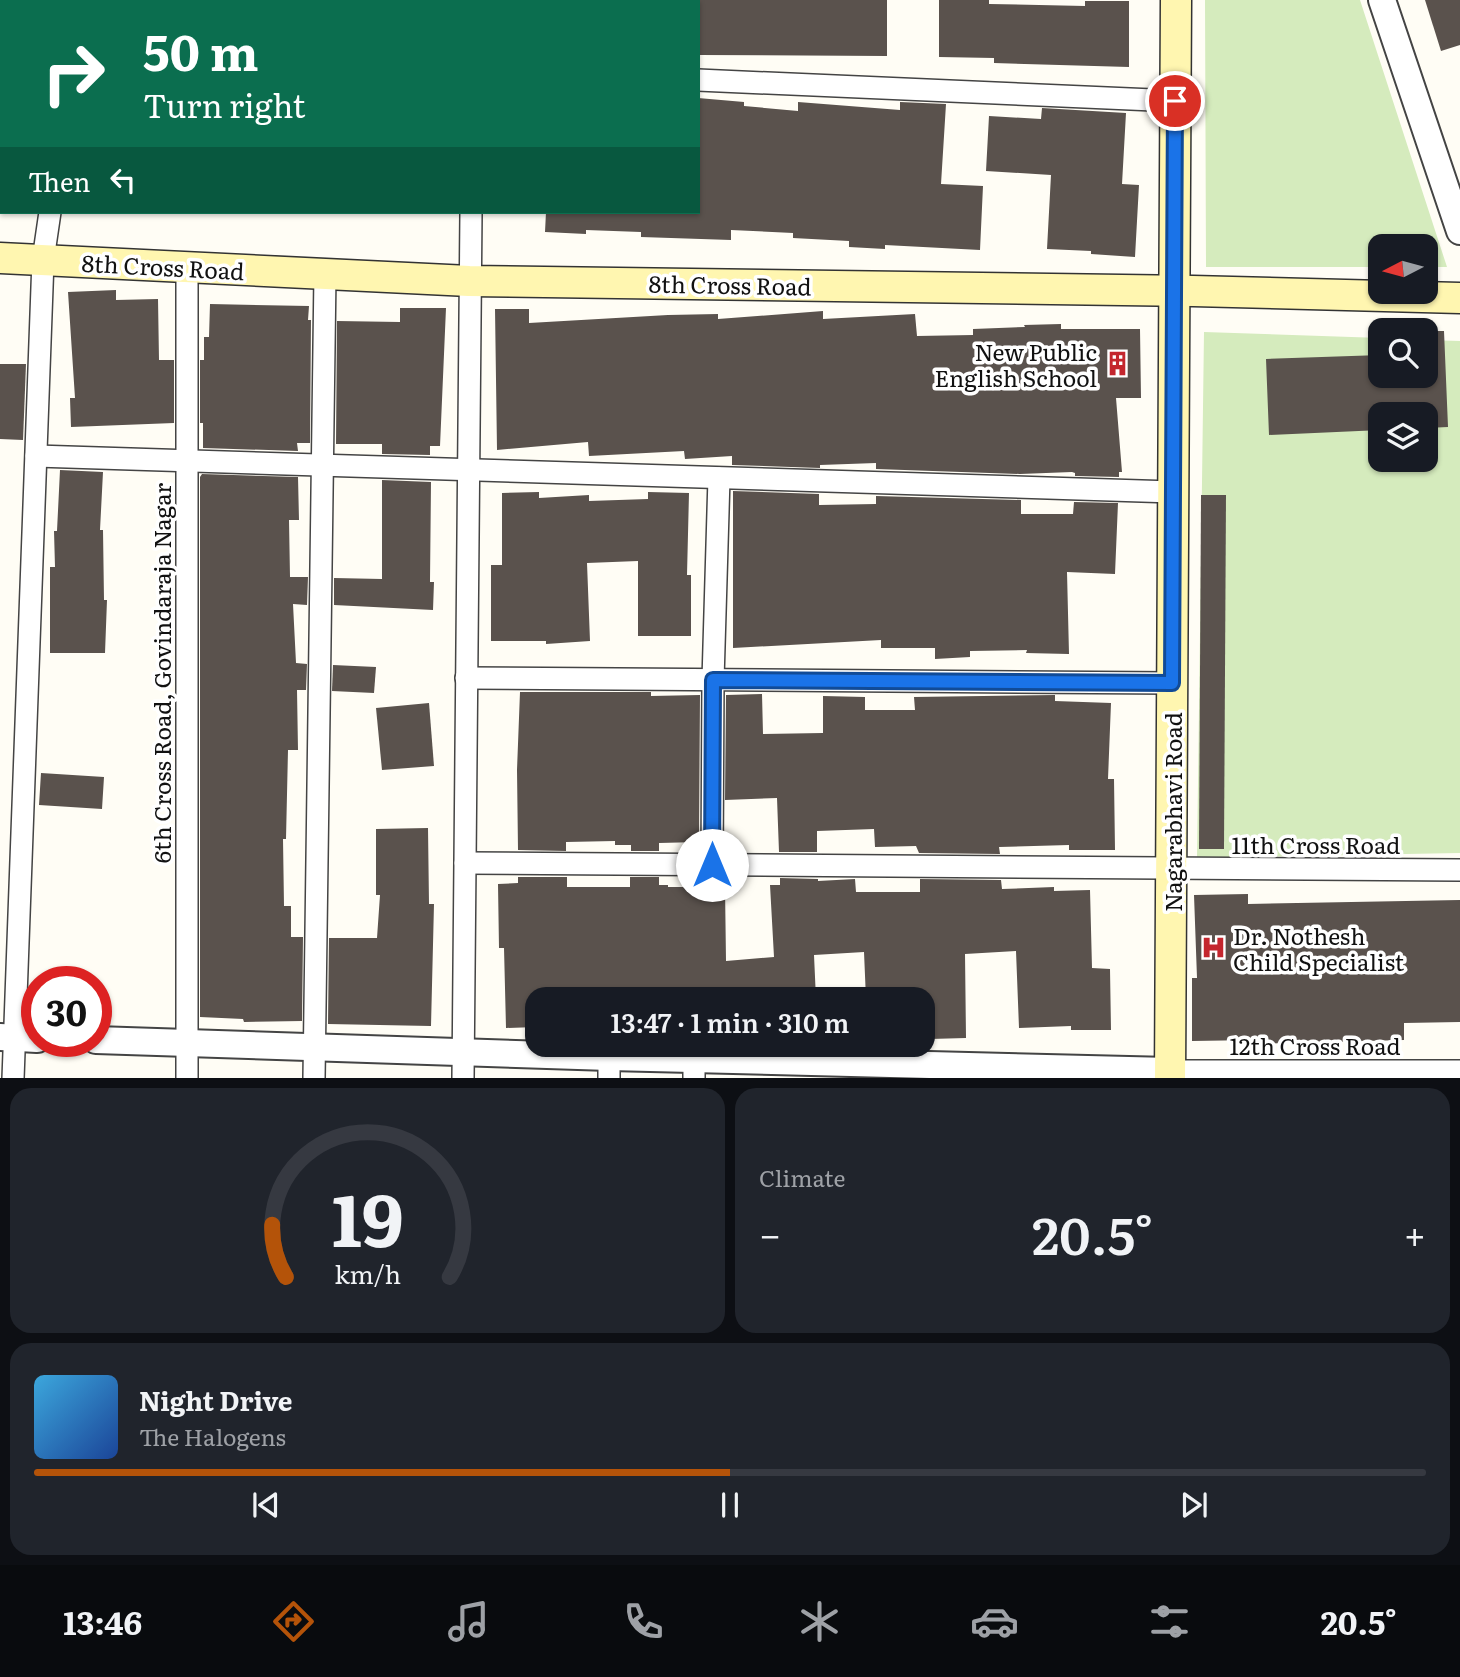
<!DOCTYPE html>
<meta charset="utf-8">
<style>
:root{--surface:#171b24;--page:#20242c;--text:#f1f3f6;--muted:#9ea1a6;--line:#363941;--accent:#b45309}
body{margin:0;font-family:Literata,serif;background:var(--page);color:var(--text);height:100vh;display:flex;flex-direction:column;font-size:26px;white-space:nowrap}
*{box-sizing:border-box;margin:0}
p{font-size:23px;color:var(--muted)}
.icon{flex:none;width:38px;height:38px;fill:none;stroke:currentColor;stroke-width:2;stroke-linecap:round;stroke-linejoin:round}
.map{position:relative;height:1078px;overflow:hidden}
.details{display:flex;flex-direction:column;gap:10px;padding:10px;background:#0d0f14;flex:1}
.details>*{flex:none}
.top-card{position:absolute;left:0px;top:0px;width:700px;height:214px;box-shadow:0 2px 5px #0004;background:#0b6e4f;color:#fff;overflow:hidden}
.needle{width:46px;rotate:264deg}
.fabs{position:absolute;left:1368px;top:234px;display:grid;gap:14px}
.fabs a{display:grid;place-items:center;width:70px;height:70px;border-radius:14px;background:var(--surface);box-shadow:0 2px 5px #0004;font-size:35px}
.speed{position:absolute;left:21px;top:966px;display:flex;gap:14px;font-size:35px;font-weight:700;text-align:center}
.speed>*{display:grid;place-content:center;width:91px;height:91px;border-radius:50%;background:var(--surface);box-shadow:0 2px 5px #0004;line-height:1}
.speed .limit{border:10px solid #d22;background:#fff;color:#111}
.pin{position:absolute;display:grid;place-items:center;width:60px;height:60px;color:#fff;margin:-30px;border:4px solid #fff;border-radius:50%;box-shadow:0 2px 7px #0007}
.me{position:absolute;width:77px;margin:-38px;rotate:0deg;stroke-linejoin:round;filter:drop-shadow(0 0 5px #0008)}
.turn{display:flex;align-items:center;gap:24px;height:147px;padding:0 28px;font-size:32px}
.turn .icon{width:91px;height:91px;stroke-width:2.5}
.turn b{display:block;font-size:49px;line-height:60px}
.then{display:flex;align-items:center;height:66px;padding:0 28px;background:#0003;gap:14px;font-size:26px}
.big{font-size:52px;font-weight:600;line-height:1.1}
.details .widget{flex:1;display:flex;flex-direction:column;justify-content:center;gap:10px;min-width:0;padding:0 24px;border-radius:21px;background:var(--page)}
.details .dial{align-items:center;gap:0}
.dial svg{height:182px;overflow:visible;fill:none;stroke:var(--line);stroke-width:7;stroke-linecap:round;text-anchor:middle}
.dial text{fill:var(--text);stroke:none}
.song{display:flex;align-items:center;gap:21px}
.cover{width:84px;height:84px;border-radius:10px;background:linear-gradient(135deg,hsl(200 70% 55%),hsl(220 70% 35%))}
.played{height:7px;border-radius:4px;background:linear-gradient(90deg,var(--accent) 50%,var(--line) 50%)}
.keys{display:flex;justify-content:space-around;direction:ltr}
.heat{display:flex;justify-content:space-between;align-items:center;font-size:38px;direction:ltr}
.details .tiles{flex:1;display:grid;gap:10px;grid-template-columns:1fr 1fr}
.widget:last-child{grid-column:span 2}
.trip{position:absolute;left:525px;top:987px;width:410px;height:70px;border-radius:21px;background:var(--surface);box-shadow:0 2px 5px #0004;font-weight:600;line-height:70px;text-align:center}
.menu{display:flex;height:112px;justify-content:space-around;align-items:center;background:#090b0e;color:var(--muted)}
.menu .icon{width:49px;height:49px}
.menu .on{color:var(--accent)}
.menu b{font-size:32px;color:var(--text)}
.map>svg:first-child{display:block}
.green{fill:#d5ebbd;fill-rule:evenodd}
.building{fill:#5a524d}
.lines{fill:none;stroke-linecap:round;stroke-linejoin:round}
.minor-casing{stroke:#444;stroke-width:24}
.tertiary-casing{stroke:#444;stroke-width:30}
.secondary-casing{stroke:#333;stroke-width:33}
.minor{stroke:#fff;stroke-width:21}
.tertiary{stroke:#fff;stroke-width:26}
.secondary{stroke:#fff6b0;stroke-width:30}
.route-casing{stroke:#114b97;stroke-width:18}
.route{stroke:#1a73e8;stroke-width:12}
.labels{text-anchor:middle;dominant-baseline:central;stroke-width:7;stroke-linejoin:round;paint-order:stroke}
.street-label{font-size:23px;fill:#111;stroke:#fff}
.poi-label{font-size:23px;fill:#111;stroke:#fff;text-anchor:end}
</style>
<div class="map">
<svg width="1460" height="1079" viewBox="0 0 1460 1079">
<rect width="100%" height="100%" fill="#fffdf5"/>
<g class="green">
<polygon points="1205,0 1360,0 1447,267 1426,267 1426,247 1381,247 1381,267 1206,267"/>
<path d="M 1204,332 L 1381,338 L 1381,376 L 1426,376 L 1426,340 L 1460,341 L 1460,853 L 1197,858 ZM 1381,415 L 1426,415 L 1426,460 L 1381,460 Z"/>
</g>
<g class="building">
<polygon points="699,0 887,0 887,56 699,55"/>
<polygon points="939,0 989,0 989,4 1085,6 1085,1 1129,1 1129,67 994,63 994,58 939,57"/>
<polygon points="1425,0 1460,0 1460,45 1441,51"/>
<polygon points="698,98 744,102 744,106 798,111 798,102 900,110 900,102 946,104 941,184 983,186 980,250 885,245 885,249 849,247 849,241 793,238 793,233 731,230 731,240 641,237 641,232 586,230 586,234 545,232 546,212 698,212"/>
<polygon points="1042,108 1126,113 1122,184 1139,185 1135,257 1091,254 1091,251 1047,249 1051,175 986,171 989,116 1041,119"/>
<polygon points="116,290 116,300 158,299 159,360 174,360 174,423 71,427 70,398 75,398 68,292"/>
<polygon points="210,304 309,306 308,320 311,320 310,443 297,443 298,451 203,448 203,423 200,423 200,360 204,360 204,337 209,337"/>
<polygon points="400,308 446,308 440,446 430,446 430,455 382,454 382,444 336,444 337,321 400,322"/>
<polygon points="495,309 529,309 529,323 668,315 718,314 718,319 823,311 823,319 915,314 917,336 973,335 973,329 1025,327 1024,325 1061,324 1061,329 1140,329 1141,398 1116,398 1122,472 1119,472 1119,477 1075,476 1075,473 1072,472 1020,474 876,469 876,463 820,465 820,468 732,465 732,456 685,459 684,451 589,456 588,442 497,450"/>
<polygon points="1426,331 1444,331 1448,427 1426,428 1426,415 1381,415 1381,430 1269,435 1266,359 1381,355 1381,376 1426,376"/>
<polygon points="0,364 26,364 23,440 0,439"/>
<polygon points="60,470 103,472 100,530 103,530 104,600 107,600 105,653 50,653 50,567 55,567 54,531 57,531"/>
<polygon points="202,474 298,477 299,520 289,520 290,577 308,577 307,605 293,604 296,663 307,664 306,690 297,690 298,750 288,750 286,839 283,839 284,906 291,906 291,937 303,937 302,1021 244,1022 243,1019 200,1017 200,477"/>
<polygon points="382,480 431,482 430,582 434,582 433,610 334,605 334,578 382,579"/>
<polygon points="733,491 819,494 819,505 876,504 876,496 1021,500 1021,514 1073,514 1074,502 1118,503 1115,574 1067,572 1069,654 1026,653 1027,650 970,651 970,657 935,659 935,648 881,648 881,640 733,648"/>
<polygon points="539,492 539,498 589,495 589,501 648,499 648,492 689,493 687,575 691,575 691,636 638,636 638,561 587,563 590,641 546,644 546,641 491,641 491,565 502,565 502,493"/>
<polygon points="1201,495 1226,495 1224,849 1199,849"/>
<polygon points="333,665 376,667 374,693 332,691"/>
<polygon points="520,692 651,692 651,696 700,695 699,842 659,843 659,851 631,851 631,845 615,845 615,841 566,842 566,851 518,850 517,770"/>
<polygon points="762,694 763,734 823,733 823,696 865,697 865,710 915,710 914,697 1055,695 1055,701 1111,703 1108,779 1114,779 1115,850 1069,850 1069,845 999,847 1000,854 919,853 916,846 875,847 874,829 817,831 817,852 779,852 777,798 725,800 726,695"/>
<polygon points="429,703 434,766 382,770 376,708"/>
<polygon points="41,773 104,777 102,809 39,805"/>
<polygon points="428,828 429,904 434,904 431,1026 328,1024 329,938 377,938 380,895 376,895 376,829"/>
<polygon points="518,877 567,877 567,887 630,887 630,877 659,877 659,885 668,885 668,887 725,887 726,961 774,957 770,885 780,885 780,878 818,879 818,881 855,879 856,892 920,892 920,879 1001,880 1002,889 1054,887 1054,891 1090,890 1092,968 1110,969 1111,1030 1071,1030 1071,1026 1019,1028 1016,951 965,954 966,1038 930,1039 929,999 866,999 864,952 814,955 816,999 537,999 537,1027 506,1028 504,948 499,948 498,884 518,883"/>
<polygon points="1248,894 1248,904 1460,900 1460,1022 1404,1023 1404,1040 1255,1044 1255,1040 1192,1041 1192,978 1197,978 1194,895"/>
</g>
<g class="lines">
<defs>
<g id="minor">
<polyline points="79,2 80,0"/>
<polyline points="476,2 476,0"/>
<polyline points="698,80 1176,101"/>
<polyline points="187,268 187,1079"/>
<polyline points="36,456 1173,492"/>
<polyline points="466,678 1172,683"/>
<polyline points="465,863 1460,870"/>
<polyline points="712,865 713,680 719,478"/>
<polyline points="1170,1071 1460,1071"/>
<polyline points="13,1079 43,260 50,212"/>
<polyline points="314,1079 325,274"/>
<polyline points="463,1079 471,212"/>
<polyline points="609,1079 609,1057"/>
<polyline points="694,1079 694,1057"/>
</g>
<g id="tertiary">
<polyline points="1382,0 1460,231"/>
<polyline points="0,1037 37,1039"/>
<polyline points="96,1040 609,1057 1170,1071"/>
</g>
<g id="secondary">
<polyline points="0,258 469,281 1193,291 1460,298"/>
<polyline points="1170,1079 1176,0"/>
</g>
</defs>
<use href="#minor" class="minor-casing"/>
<use href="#tertiary" class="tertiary-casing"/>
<use href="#secondary" class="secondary-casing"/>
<use href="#minor" class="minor"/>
<use href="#tertiary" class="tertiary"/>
<use href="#secondary" class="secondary"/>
</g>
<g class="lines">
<defs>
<polyline id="route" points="712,865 713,680 1172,683 1175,101"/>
</defs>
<use href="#route" class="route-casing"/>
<use href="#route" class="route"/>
</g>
<defs>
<symbol id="building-bare" viewBox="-9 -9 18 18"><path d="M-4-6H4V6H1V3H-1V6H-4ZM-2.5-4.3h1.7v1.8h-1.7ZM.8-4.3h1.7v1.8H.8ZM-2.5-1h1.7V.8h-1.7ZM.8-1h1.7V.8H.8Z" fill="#c4262e" stroke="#fff" stroke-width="2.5" paint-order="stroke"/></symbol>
<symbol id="hospital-bare" viewBox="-9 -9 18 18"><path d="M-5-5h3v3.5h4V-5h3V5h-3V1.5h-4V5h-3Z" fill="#c4262e" stroke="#fff" stroke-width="2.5" paint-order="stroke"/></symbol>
</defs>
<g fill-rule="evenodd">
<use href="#building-bare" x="1100" y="346" width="35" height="35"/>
<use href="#hospital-bare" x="1196" y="930" width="35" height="35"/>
</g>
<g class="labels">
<g class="street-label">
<text transform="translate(163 266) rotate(3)">8th Cross Road</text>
<text transform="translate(730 284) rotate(1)">8th Cross Road</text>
<text transform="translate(161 673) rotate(-90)">6th Cross Road, Govindaraja Nagar</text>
<text transform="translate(1172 812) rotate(-90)">Nagarabhavi Road</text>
<text x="1316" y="844">11th Cross Road</text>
<text x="1315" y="1045">12th Cross Road</text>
</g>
<g class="poi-label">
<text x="1097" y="351">New Public<tspan x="1097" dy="26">English School</tspan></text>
<text x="1233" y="935" text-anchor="start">Dr. Nothesh<tspan x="1233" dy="26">Child Specialist</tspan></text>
</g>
</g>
</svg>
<div class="fabs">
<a><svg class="needle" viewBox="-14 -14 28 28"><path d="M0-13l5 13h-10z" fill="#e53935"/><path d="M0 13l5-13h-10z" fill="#9ea1a6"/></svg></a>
<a><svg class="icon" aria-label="search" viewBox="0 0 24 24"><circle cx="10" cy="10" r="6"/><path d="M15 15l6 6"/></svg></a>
<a><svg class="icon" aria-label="layers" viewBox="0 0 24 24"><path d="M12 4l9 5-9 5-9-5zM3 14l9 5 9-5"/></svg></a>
</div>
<div class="speed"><div class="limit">30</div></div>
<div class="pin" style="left:1175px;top:101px;background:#d93025"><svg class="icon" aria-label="arrive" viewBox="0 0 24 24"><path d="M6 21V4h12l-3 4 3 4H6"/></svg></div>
<svg class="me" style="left:712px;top:865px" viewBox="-20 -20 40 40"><circle r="19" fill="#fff"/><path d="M0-13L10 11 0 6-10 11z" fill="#1a73e8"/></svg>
<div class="trip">13:47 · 1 min · 310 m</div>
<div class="top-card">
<div class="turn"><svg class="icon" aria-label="right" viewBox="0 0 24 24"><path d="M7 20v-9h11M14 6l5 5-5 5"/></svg><div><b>50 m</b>Turn right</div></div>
<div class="then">Then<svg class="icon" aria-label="left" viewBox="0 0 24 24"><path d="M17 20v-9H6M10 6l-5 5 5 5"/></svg></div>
</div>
</div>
<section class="details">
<div class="tiles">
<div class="widget dial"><svg viewBox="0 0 100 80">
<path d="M14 69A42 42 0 1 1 86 69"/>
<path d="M14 69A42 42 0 0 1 8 46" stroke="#b45309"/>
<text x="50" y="56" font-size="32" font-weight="700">19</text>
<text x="50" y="72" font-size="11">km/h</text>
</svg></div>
<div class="widget"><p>Climate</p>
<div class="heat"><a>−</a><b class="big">20.5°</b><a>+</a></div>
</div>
<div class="widget">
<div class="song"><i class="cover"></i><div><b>Night Drive</b><p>The Halogens</p></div></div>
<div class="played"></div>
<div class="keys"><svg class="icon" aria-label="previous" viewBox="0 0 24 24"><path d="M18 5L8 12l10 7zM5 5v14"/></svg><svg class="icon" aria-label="pause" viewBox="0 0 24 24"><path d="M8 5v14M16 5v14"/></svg><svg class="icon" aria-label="next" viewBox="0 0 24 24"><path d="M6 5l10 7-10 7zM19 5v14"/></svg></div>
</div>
</div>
</section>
<nav class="menu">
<b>13:46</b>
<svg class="icon on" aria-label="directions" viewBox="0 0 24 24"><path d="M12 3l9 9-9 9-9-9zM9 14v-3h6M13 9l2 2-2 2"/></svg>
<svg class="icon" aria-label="music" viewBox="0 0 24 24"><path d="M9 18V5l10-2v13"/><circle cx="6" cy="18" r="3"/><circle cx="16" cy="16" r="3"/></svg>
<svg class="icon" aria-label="phone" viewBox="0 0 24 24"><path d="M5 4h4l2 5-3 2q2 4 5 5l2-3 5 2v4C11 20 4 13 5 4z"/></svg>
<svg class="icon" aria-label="climate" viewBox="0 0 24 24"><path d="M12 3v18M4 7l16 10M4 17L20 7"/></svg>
<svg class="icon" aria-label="car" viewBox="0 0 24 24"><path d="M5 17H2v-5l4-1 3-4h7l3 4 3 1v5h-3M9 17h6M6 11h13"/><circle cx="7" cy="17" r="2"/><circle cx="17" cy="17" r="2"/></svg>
<svg class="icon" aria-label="filters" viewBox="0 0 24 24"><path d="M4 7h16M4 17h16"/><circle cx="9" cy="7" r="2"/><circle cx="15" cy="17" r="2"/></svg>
<b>20.5°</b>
</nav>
